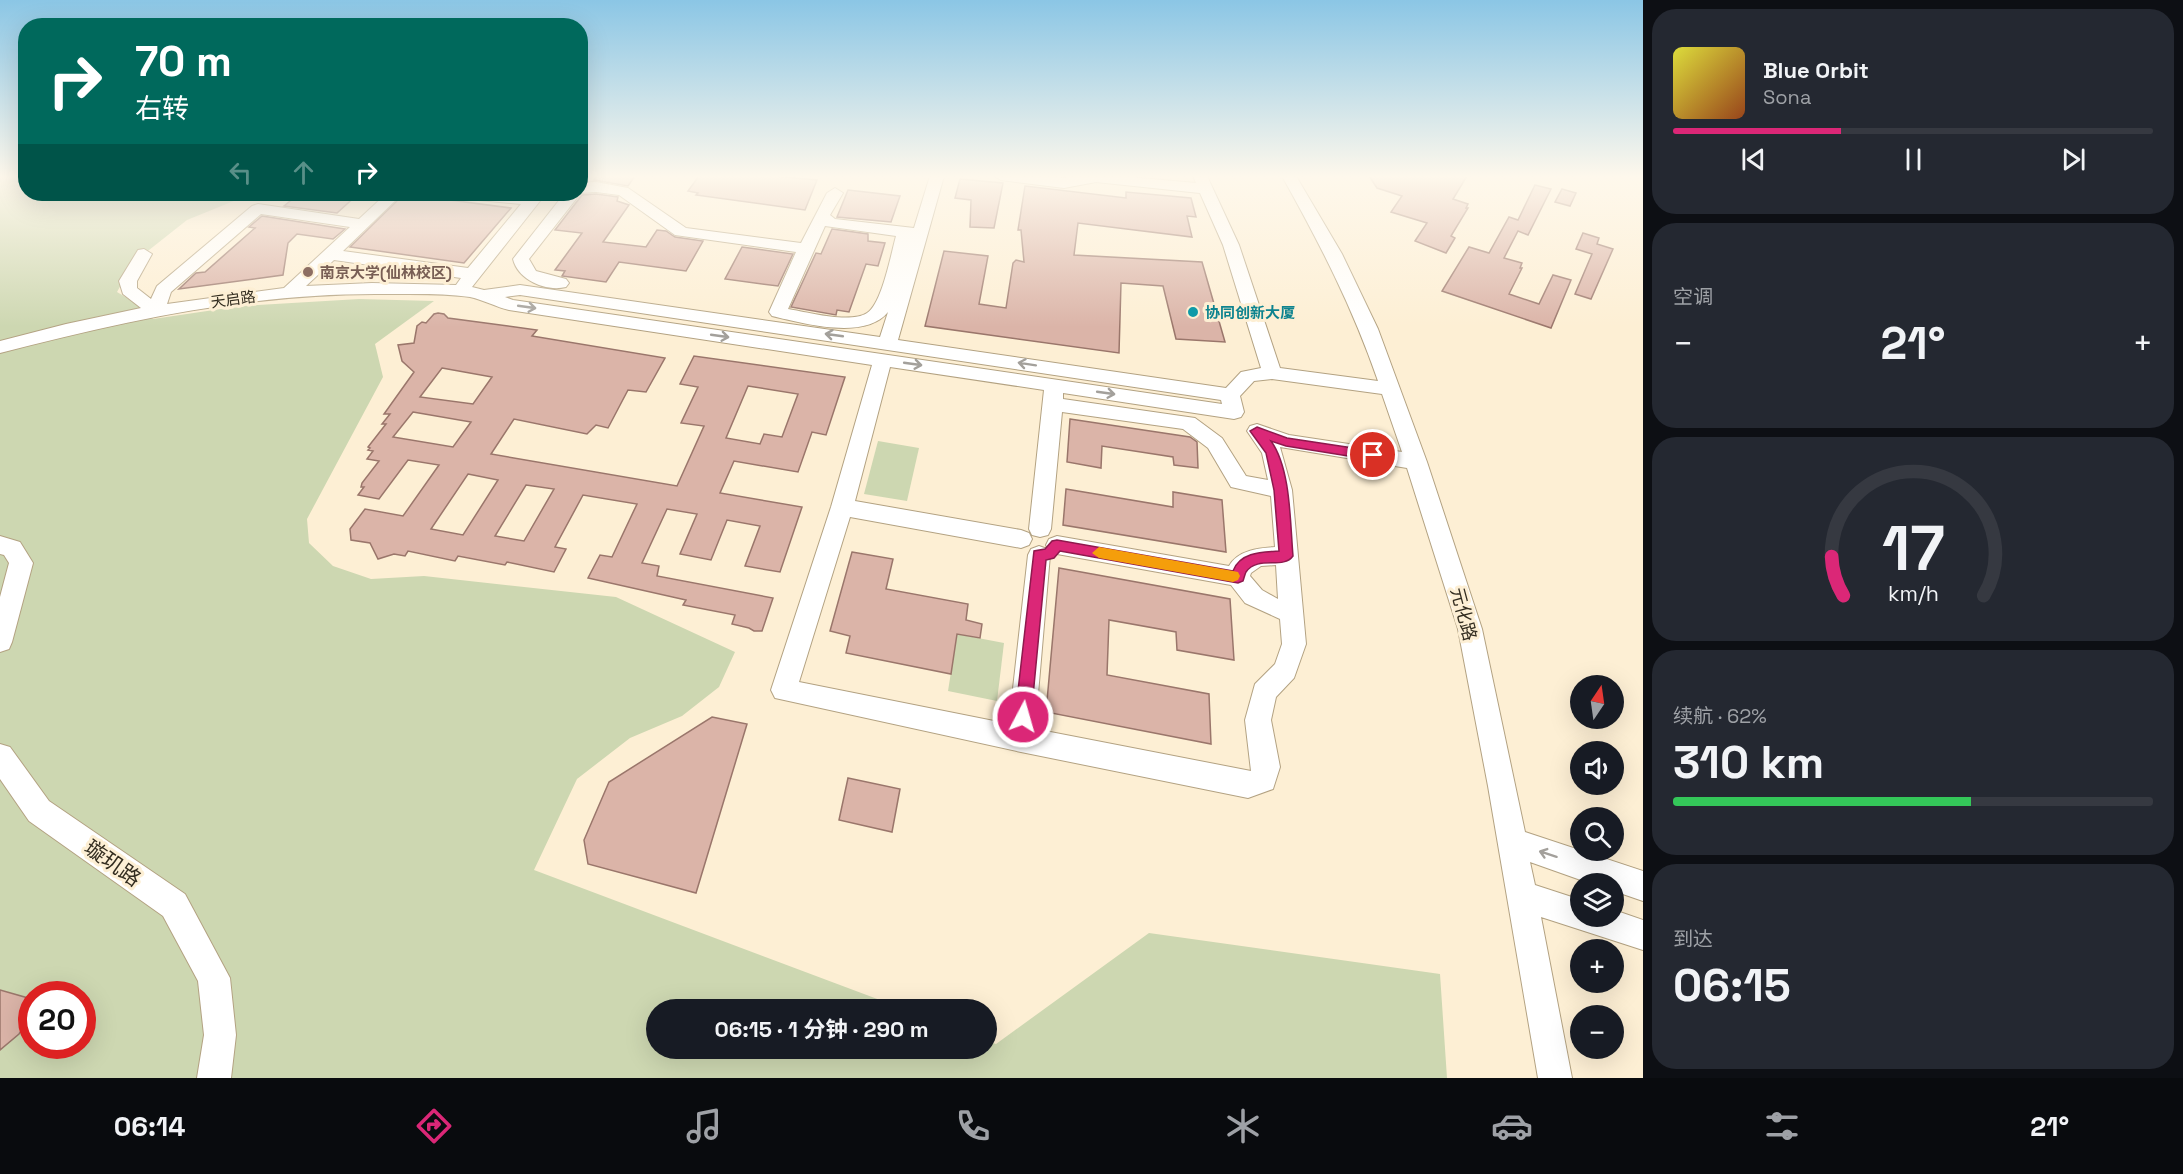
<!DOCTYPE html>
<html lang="zh">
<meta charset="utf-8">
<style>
:root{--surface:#171b24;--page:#242831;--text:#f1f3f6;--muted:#9ea1a6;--line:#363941;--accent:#db2777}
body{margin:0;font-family:"Space Grotesk","Noto Sans SC",sans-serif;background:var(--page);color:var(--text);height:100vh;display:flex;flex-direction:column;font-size:22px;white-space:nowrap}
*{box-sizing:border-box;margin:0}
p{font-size:20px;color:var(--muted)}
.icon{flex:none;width:33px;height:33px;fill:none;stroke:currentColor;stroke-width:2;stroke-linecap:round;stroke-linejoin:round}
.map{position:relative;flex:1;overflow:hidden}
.drawer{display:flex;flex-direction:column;gap:9px;padding:9px;background:#0d0f14;width:540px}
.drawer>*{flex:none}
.guide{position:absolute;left:18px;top:18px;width:570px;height:183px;border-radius:24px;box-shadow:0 6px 24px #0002;background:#00695c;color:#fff;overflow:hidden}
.needle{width:39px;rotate:13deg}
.controls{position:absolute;left:1570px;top:675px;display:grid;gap:12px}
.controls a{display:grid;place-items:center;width:54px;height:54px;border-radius:50%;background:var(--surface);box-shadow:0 6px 24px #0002;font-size:30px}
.speed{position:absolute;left:18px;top:981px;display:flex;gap:12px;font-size:30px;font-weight:700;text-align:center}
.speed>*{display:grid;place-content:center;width:78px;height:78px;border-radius:50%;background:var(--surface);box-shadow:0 6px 24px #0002;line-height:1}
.speed .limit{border:9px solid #d22;background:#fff;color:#111}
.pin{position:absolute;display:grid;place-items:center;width:51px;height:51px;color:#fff;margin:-26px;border:3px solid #fff;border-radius:50%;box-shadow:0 2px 6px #0007}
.me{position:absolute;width:66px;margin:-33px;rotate:6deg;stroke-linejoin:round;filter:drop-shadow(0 0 4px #0008)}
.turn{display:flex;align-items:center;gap:21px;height:126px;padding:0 18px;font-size:27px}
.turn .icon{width:78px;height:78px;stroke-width:2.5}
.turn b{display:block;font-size:42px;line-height:51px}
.lanes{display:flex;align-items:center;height:57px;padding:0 18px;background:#0003;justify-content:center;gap:30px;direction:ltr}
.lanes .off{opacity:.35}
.big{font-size:45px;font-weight:700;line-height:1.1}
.drawer .tile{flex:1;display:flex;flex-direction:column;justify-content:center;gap:9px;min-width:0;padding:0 21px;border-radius:24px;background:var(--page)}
.drawer .dial{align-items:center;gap:0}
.dial svg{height:156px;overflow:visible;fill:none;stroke:var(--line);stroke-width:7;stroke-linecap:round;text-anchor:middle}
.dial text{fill:var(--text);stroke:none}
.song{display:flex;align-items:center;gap:18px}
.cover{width:72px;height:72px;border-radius:9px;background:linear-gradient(135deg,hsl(60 70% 55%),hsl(20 70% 35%))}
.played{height:6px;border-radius:3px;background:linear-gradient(90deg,var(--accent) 35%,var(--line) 35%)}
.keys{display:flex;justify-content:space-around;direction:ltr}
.heat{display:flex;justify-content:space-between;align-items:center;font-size:33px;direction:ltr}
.charge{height:9px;border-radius:4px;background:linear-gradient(90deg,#34c759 62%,var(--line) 0)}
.trip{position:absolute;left:646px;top:999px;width:351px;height:60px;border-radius:30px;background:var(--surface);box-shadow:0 6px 24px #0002;font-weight:700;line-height:60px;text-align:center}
.menu{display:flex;height:96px;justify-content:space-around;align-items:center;background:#090b0e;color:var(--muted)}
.menu .icon{width:42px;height:42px}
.menu .selected{color:var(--accent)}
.menu b{font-size:27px;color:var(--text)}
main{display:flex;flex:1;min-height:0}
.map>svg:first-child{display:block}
.green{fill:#cdd7b1;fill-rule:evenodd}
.building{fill:#dbb4a8;stroke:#9a766b;stroke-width:1.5;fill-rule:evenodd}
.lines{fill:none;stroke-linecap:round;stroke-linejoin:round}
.minor-casing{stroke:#b3a282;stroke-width:2}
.minor{fill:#fff;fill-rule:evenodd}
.oneway{stroke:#a3a09b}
.route{fill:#db2777;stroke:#8e194d;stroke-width:1.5}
.slow{fill:#f59e0b}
.education-dot{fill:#8d6e63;stroke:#fdefd4;stroke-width:2}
.culture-dot{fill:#0f9aa8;stroke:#fdefd4;stroke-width:2}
.labels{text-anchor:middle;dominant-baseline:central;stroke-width:6;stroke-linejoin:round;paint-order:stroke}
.far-education-label{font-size:15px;font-weight:bold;fill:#785e54;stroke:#fdefd4;text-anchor:start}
.far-street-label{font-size:15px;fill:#332d20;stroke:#fdefd4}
.far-culture-label{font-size:15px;font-weight:bold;fill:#0d838f;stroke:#fdefd4;text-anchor:start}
.street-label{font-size:18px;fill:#332d20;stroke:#fdefd4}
.near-street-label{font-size:21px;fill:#332d20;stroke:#fdefd4}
</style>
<main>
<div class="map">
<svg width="1643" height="1078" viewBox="0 0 1643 1078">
<rect width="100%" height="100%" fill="#fdefd4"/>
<g class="green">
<path d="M 0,176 L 25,176 L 26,194 L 251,194 L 187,220 L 144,254 L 138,254 L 117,292 L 144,308 L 153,319 L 241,306 L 359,299 L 434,301 L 375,344 L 383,377 L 307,519 L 309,543 L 333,566 L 371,579 L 424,576 L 616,597 L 735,652 L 719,687 L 682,716 L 630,738 L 577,779 L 534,870 L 904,1009 L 657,1010 L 657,1048 L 987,1048 L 987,1041 L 996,1044 L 1149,933 L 1440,974 L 1447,1078 L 0,1078 ZM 32,994 L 82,994 L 82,1046 L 32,1046 Z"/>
<polygon points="878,441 919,448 907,501 864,494"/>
<polygon points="957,634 1004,643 997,701 948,691"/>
</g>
<g class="building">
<polygon points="597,176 635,176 628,186 594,180"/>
<polygon points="699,176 775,176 817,180 805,210 696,195 698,193 688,191"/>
<polygon points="1369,176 1467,176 1453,199 1468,204 1466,208 1468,208 1451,236 1455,238 1446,253 1415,241 1427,223 1391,212 1402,196 1377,188"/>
<polygon points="960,179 1003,183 994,228 970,227 971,200 955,198"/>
<polygon points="1535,185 1551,189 1528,235 1518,231 1504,258 1522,263 1520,268 1522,268 1509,294 1539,304 1553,275 1571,280 1551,328 1442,291 1469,247 1489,253 1509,217 1518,220"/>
<polygon points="1025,186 1126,198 1126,192 1191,198 1196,217 1187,216 1192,237 1078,223 1074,255 1202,262 1225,342 1176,339 1163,286 1121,283 1119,353 925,326 944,251 988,256 979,304 1006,308 1013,263 1016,260 1024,262 1021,230 1018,230"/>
<polygon points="1562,189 1576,193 1570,206 1555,202"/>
<polygon points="848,190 900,196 891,222 837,217"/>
<polygon points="299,194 358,194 337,213 284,206"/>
<polygon points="404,194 511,208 464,263 350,247"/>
<polygon points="596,194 618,197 617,201 629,205 603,242 646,247 657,230 666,231 675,237 703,241 686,271 619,262 606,282 562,276 565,271 555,270 582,233 555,230 582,195"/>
<polygon points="262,216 345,229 333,239 297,234 288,243 283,275 179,289 196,273 205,272 255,228 249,227"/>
<polygon points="832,229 868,234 868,241 885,243 878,266 866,264 849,312 837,310 836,315 791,307 816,253 821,254"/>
<polygon points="1583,233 1599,238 1597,244 1613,249 1591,299 1575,294 1592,254 1576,249"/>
<polygon points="742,247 793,254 778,286 725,279"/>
<path d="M 438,313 L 444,314 L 448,318 L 537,330 L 532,336 L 665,358 L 646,392 L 628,390 L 608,428 L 596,425 L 587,434 L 514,419 L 491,454 L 677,486 L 704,426 L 681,423 L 698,387 L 680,384 L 694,356 L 845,377 L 826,435 L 812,432 L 798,472 L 734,461 L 720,493 L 802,507 L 780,572 L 745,566 L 760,526 L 727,520 L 711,560 L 680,554 L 697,514 L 667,509 L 642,563 L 659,566 L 657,576 L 773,598 L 762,631 L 754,631 L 749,628 L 732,624 L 735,615 L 683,605 L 686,600 L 588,578 L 600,555 L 612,557 L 637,504 L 583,495 L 555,547 L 566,549 L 554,572 L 507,562 L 505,565 L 458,556 L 455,561 L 408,551 L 405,556 L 394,554 L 378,559 L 370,543 L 351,540 L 350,529 L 365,509 L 403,516 L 439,465 L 408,460 L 379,499 L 358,495 L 364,487 L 361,487 L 362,483 L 379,461 L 367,459 L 373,451 L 368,450 L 370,448 L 368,447 L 386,424 L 382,424 L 390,414 L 384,414 L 414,372 L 402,361 L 398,345 L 414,343 L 417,326 L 422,322 L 426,323 L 434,314 ZM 442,368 L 492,377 L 473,404 L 420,397 ZM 748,386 L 798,394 L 782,437 L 764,434 L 760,444 L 726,438 ZM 413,412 L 471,422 L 453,447 L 393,437 ZM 468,474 L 498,480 L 463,535 L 431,529 ZM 526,485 L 554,489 L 524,541 L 495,536 Z"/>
<polygon points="1070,419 1190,437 1197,442 1198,468 1174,465 1173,457 1102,446 1101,468 1067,462"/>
<polygon points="1066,489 1173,507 1173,492 1222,500 1226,552 1063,525"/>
<polygon points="852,552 893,559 886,589 968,604 966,620 982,624 980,638 957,634 951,674 846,653 850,636 830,631"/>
<polygon points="1059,568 1230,599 1234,660 1177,650 1176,632 1109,620 1107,675 1209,694 1211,744 1046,712"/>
<polygon points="712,717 747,724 696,893 588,864 584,840 609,782"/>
<polygon points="848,778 900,789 892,832 839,820"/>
<polygon points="0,990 28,998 31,1003 27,1022 19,1034 0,1050"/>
</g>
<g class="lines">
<defs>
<g id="minor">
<path d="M 930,176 L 944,176 L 898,340 L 1226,388 L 1241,372 L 1261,368 L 1223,245 L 1200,193 L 1096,182 L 1064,188 L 1001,180 L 994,176 L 1039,176 L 1064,178 L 1082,176 L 1118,176 L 1196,183 L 1193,176 L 1207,176 L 1239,245 L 1280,368 L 1378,381 C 1352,306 1320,244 1282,176 L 1296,176 L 1342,254 L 1378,329 L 1427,462 L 1482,629 L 1525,832 L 1643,871 L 1643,901 L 1614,891 L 1614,884 L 1592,884 L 1530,862 L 1535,885 L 1581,900 L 1581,916 L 1614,916 L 1614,910 L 1643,920 L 1643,950 L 1541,917 L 1572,1078 L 1538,1078 L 1488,786 L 1458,629 L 1407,468 L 1280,447 L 1292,490 L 1306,644 L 1294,678 L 1276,697 L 1271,720 L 1280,767 L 1273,789 L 1248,798 L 1021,752 L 775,698 L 771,690 L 831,507 L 872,365 L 509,310 C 496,307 484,300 470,297 C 443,293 415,294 388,294 C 256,292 127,320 0,353 L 0,341 L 66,324 L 141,308 L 123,294 L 119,281 L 138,250 L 144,249 L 152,254 L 137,281 L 137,288 L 151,299 L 157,286 L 252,206 L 258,204 L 359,219 L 386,194 L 402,194 L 343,251 L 468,268 L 521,204 L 468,199 L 463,197 L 461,194 C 477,194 530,190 540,201 L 472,287 L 484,290 L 520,285 L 880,337 L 888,312 C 865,341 802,323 772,316 L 769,312 L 796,252 L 675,235 L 619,195 L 596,192 L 580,193 L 580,183 L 596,182 L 628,188 L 686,228 L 801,243 L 827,193 L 835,188 L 843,193 L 830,215 L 835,219 L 914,228 ZM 261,214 L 350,227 L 284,288 L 167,304 L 171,292 ZM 825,226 L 896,236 C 891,254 882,304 867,313 C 850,324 807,312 788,309 ZM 334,260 L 461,278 L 456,285 L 372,283 L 306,286 ZM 520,295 L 1221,400 L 1222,404 L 513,300 L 505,297 ZM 890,367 L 1044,390 L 1029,529 L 1032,535 L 1040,537 L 1048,535 L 1051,529 L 1062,412 L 1183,429 L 1208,448 L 1231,487 L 1271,496 L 1275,547 C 1259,548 1238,550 1229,566 L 1057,536 L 1049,539 L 1046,545 L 1049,551 L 1057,554 L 1231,585 L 1245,603 L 1280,619 L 1282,644 L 1275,664 L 1255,684 L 1245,720 L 1251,771 L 1035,729 L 1050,555 L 1047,549 L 1039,546 L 1031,549 L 1028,555 L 1009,724 L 799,682 L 850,517 L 1021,548 L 1029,545 L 1032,539 L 1029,533 L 1021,530 L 855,501 ZM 1272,379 L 1382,394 L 1402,452 L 1289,435 L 1257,424 L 1250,426 L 1247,431 L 1262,453 L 1268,480 L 1246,476 L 1222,438 L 1195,418 L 1063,399 L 1063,393 L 1234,419 L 1241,417 L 1244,412 L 1240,396 L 1254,381 ZM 1276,565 L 1278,599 L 1262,590 L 1250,576 L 1251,573 L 1261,566 Z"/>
<path d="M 564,194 L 580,194 L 529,259 L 536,271 L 566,279 L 569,283 L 566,287 C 546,292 518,280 513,259 Z"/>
<polygon points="0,536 20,542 33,563 12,642 9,649 0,652 0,597 9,563 4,555 0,554"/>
<polygon points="0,744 10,747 49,801 185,894 230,978 236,1035 231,1078 197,1078 204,1035 198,981 163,916 29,821 0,779"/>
</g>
</defs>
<use href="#minor" class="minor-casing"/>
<use href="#minor" class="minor"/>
</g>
<defs><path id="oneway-shaft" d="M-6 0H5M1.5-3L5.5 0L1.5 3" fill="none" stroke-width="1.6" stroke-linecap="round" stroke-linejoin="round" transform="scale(1.5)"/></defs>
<g class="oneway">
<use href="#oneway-shaft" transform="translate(527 307) rotate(8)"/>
<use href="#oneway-shaft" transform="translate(834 335) rotate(-172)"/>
<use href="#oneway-shaft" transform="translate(720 336) rotate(8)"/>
<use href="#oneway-shaft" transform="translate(913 364) rotate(8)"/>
<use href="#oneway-shaft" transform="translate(1027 364) rotate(-171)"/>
<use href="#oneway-shaft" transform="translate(1106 393) rotate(8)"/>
<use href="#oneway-shaft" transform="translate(1548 854) rotate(-162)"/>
</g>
<linearGradient id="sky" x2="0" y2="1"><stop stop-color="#8bc6e5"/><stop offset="0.54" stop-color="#fef8ec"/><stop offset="1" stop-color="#fef8ec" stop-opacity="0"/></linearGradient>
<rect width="1643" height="327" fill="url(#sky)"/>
<path class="route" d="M 1257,427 L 1287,438 L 1373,451 L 1380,455 L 1373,460 L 1286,446 L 1271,441 C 1291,469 1290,522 1293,556 C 1283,570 1258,555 1246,572 C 1245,574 1244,578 1243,581 L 1238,583 L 1060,551 L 1054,558 L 1046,560 L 1031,717 L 1029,722 L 1023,724 L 1017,722 L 1015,717 L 1034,551 L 1045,549 L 1052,541 L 1057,540 L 1233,571 C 1240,552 1262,552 1279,551 L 1274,490 L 1266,453 L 1250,431 Z"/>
<polygon class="slow" points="1099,547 1233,571 1238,572 1240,576 1238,580 1233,582 1099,558 1092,553"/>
<circle class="education-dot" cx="308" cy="272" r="6"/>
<circle class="culture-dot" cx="1193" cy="312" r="6"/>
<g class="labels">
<g class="far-education-label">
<text x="320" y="272">南京大学(仙林校区)</text>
</g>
<g class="far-street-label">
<text transform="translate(233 299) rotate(-8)">天启路</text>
</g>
<g class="far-culture-label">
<text x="1205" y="312">协同创新大厦</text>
</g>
<g class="street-label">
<text transform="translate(1464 614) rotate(75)">元化路</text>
</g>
<g class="near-street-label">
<text transform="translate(113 863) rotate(35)">璇玑路</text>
</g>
</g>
</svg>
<div class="controls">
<a><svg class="needle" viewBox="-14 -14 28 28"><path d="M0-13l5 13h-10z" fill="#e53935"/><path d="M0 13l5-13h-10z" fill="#9ea1a6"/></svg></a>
<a><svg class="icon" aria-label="sound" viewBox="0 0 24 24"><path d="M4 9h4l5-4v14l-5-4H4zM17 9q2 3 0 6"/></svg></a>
<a><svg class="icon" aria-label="search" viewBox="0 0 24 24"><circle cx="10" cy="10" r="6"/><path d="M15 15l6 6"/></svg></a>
<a><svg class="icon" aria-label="layers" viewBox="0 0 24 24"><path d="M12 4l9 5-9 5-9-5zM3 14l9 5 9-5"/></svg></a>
<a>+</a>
<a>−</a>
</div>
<div class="speed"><div class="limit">20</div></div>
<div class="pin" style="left:1373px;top:455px;background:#d93025"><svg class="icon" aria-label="arrive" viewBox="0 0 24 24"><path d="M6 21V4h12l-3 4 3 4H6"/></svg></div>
<svg class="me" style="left:1023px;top:717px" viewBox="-20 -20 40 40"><circle r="17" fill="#db2777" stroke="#fff" stroke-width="3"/><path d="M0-11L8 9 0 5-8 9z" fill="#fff"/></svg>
<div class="trip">06:15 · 1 分钟 · 290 m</div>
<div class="guide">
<div class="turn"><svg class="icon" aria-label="right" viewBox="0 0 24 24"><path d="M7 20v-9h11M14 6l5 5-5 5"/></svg><div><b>70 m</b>右转</div></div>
<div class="lanes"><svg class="icon off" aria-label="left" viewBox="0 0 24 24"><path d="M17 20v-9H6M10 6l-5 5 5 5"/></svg><svg class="icon off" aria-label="ahead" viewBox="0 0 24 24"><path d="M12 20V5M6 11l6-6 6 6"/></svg><svg class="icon" aria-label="right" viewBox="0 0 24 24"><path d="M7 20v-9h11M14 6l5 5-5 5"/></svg></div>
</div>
</div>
<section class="drawer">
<div class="tile">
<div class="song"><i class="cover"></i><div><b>Blue Orbit</b><p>Sona</p></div></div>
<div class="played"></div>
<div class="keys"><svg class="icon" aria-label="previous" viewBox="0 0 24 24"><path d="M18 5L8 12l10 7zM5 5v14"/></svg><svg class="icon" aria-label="pause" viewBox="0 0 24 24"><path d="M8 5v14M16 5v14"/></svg><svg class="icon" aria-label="next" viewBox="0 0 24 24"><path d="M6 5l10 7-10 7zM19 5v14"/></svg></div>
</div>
<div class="tile"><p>空调</p>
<div class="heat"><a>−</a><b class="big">21°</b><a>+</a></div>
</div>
<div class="tile dial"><svg viewBox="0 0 100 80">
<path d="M14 69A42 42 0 1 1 86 69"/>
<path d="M14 69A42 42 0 0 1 8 49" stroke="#db2777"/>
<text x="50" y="56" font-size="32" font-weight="700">17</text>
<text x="50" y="72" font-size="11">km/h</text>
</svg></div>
<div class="tile"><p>续航 · 62%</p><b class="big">310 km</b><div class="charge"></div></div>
<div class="tile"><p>到达</p><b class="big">06:15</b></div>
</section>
</main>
<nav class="menu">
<b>06:14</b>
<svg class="icon selected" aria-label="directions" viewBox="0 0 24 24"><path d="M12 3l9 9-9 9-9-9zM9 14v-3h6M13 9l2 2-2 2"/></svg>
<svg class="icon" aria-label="music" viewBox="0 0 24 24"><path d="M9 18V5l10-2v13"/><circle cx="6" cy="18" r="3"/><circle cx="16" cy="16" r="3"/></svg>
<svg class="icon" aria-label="phone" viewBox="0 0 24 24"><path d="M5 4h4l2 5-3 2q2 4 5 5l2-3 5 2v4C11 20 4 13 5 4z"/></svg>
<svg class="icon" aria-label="climate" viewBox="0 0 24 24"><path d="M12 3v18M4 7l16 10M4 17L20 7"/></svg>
<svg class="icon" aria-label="car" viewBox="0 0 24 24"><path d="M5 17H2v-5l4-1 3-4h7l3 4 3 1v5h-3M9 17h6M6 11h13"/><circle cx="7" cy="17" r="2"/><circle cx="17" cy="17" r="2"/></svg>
<svg class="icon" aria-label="filters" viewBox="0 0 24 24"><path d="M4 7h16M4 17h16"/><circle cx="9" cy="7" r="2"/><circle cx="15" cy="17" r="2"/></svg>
<b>21°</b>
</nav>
